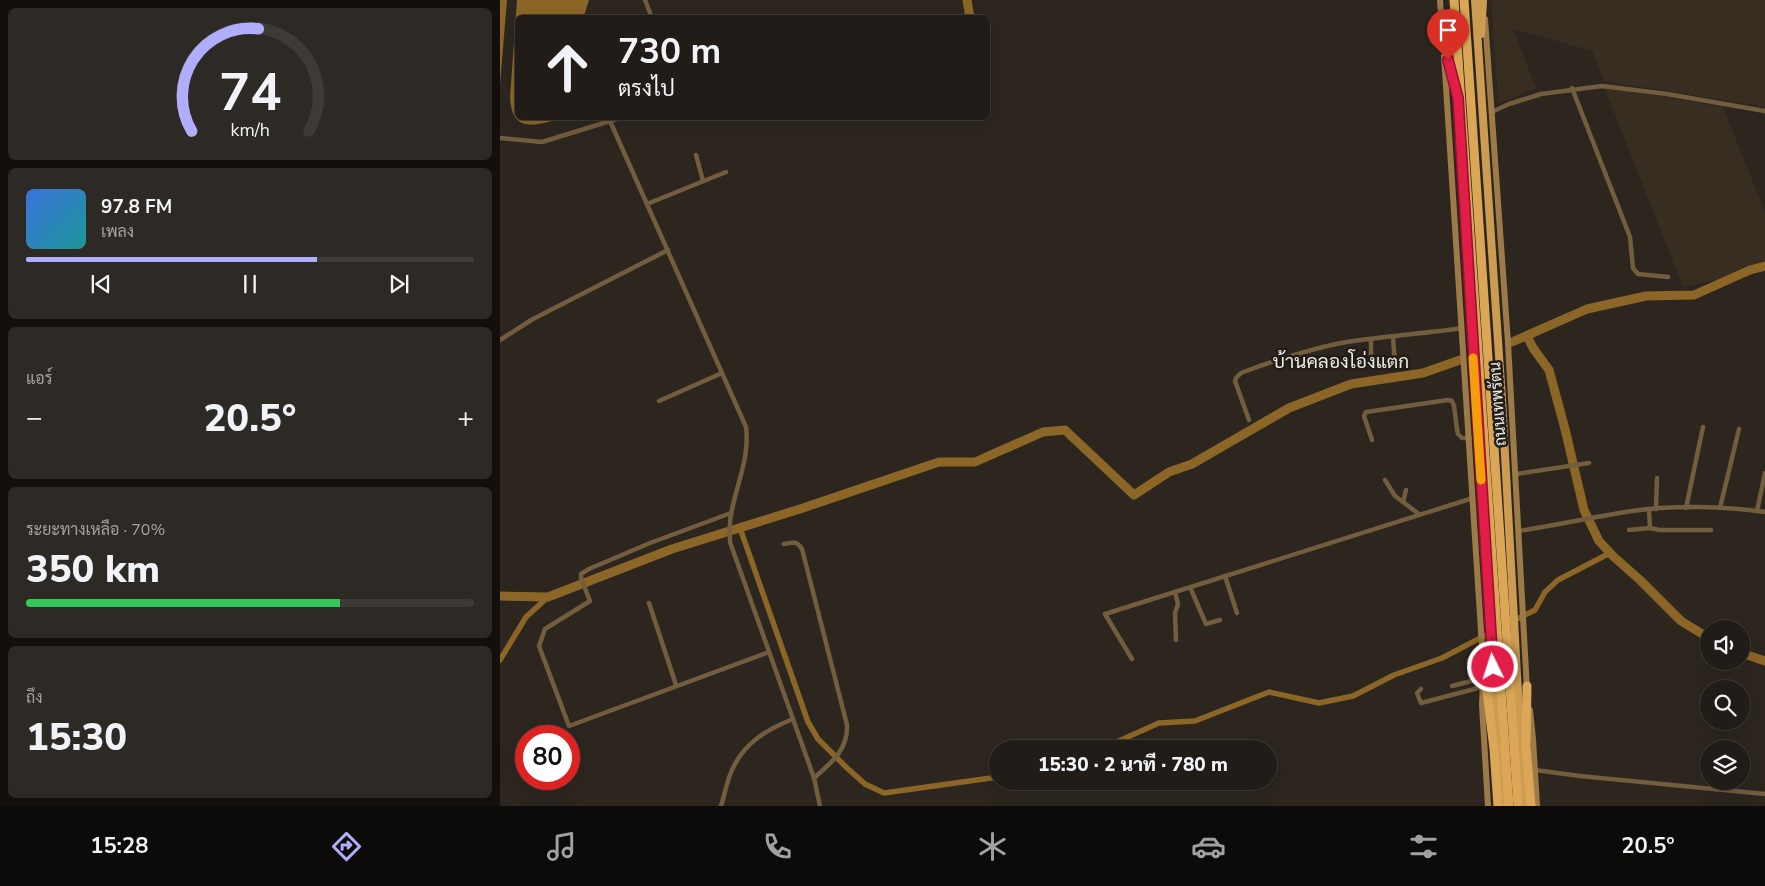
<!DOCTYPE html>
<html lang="th">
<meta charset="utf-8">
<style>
:root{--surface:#211c17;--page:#2d2924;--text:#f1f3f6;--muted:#a2a1a1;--line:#3e3a36;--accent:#b0aefa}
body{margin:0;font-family:"Nunito Sans",Sarabun,sans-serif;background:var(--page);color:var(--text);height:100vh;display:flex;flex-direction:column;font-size:19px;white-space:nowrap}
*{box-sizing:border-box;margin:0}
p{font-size:16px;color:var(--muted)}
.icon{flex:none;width:28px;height:28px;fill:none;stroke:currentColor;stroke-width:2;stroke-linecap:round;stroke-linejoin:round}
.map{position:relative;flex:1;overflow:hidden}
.side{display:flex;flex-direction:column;gap:8px;padding:8px;background:#120f0d;width:500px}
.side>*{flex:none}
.banner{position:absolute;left:15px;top:15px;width:475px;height:105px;border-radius:8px;box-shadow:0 5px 20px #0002,0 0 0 1px var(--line);background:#211c17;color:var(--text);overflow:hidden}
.controls{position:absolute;left:1200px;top:620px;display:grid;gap:10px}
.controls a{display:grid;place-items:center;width:50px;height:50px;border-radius:50%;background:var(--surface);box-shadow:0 5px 20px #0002,0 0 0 1px var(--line);font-size:25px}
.speed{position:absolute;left:15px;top:725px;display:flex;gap:10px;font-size:25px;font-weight:700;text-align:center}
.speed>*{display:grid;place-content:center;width:65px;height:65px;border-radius:50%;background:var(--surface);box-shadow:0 5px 20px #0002,0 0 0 1px var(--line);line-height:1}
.speed .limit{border:8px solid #d22;background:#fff;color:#111}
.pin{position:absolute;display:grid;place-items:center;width:42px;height:42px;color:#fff;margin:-51px -21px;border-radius:50% 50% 50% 0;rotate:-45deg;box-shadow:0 0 5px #0007}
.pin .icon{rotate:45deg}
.me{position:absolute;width:55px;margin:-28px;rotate:356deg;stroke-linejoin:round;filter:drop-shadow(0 0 4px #0008)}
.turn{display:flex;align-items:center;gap:18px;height:105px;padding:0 20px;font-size:22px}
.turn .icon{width:65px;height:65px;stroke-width:2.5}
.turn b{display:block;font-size:35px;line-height:42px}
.big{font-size:38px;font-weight:800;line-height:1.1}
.side .tile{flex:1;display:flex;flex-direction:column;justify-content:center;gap:8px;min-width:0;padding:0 18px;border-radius:8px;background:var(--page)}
.side .dial{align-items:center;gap:0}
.dial svg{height:130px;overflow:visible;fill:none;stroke:var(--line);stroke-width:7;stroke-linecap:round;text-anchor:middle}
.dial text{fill:var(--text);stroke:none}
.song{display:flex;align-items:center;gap:15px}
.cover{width:60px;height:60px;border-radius:8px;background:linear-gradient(135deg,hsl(220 70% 55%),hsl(180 70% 35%))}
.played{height:5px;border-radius:2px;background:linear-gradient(90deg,var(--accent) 65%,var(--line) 65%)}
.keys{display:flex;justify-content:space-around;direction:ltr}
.heat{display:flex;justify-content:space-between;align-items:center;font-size:28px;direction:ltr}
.charge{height:8px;border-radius:4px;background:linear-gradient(90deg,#34c759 70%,var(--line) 0)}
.trip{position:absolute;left:489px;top:740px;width:288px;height:50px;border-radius:25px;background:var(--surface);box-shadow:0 5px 20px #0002,0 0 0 1px var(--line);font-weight:800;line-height:50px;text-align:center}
.tab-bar{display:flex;height:80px;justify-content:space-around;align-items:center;background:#0d0b09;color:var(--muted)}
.tab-bar .icon{width:35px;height:35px}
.tab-bar .current{color:var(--accent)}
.tab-bar b{font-size:22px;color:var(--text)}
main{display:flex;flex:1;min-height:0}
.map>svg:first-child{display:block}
.built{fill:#372d21}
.water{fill:#8c6627}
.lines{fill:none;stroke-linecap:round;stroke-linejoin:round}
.canal{stroke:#8c6627;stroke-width:5.5}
.river{stroke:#8c6627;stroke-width:9}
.minor{stroke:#725d3f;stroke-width:4.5}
.secondary{stroke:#9d7b49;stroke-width:6}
.trunk{stroke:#cc9c53;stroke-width:8}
.motorway{stroke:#dba756;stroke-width:9}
.route-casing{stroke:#92132f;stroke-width:12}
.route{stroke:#e11d48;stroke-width:9}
.slow{stroke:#f59e0b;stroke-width:9}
.labels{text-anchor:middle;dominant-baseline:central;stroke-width:5;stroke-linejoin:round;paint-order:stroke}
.street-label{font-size:16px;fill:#eeeae5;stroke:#221d16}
.quarter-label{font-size:19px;fill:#eeeae5;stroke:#221d16}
</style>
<main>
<section class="side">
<div class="tile dial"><svg viewBox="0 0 100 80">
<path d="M14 69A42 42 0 1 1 86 69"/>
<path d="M14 69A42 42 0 0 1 55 6" stroke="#b0aefa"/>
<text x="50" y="56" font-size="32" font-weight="700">74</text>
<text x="50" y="72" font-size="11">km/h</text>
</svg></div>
<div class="tile">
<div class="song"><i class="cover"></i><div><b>97.8 FM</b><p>เพลง</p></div></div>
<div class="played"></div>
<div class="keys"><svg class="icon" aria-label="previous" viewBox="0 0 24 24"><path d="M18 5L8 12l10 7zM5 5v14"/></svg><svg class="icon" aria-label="pause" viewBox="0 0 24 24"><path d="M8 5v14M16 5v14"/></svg><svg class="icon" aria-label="next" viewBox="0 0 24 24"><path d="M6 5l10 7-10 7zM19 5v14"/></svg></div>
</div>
<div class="tile"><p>แอร์</p>
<div class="heat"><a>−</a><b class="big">20.5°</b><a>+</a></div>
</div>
<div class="tile"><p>ระยะทางเหลือ · 70%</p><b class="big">350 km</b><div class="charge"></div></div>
<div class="tile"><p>ถึง</p><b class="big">15:30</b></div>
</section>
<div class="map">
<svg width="1265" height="806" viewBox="0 0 1265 806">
<rect width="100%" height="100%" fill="#2c261f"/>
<g class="built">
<polygon points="991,0 1265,0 1265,107 1104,81 1092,51 1013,29 1036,88 998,104"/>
<polygon points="1104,87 1223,107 1265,212 1265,261 1216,280 1183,287"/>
</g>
<g class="water">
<polygon points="0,0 7,0 0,84"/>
<path d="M 17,0 L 89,0 L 85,13 L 81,17 L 18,18 L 18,118 L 60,119 C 33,126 12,133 10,97 Z"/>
</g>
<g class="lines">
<g class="canal">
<polyline points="240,528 308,722 318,739 347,768 365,784 384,793 498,777"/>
<polyline points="1011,622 1035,610 1045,592 1058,580 1110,553"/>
<polyline points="0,660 26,617 48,597"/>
<polyline points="601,749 659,723 695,721 769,692 819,703 853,696 894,675 942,658 994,631"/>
</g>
<g class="river">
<polyline points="467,0 470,18"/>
<polyline points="1027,336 1033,348 1049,370 1065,429 1084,510 1099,541 1114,557 1140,580 1181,621 1209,638"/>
<polyline points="1012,342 1087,309 1146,296 1194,295 1250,270 1265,266"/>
<polyline points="0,596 48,597 172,549 300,509 439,462 475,462 543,432 565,430 634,495 669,472 692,464 789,408 851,384 923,373 960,360"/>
<polyline points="1241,653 1265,661"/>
</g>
<g class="minor">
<polyline points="145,0 152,18"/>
<polyline points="1072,88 1130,237 1133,268 1138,274 1168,277"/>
<polyline points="992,112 1009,104 1041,94 1102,86 1167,94 1265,111"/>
<path d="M 110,121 L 246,427 C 250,458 236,485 231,515 C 229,524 230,533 230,542 L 314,778 L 320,806"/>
<polyline points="0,138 42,142 120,118"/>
<polyline points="196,155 203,181"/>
<polyline points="147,204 226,172"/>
<polyline points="893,336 895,366"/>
<polyline points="0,340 33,319 168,250"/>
<polyline points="871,359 871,339"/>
<polyline points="159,401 222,373"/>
<path d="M 749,420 L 735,381 L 736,378 L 741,373 C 769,362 811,349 841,343 C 881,336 922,334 962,328"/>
<polyline points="872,440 864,416 866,412 948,400 952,401 954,406 957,429 958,434 962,438 970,438"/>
<polyline points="1016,474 1089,463"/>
<polyline points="885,480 895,496 919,514"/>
<polyline points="903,502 906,490"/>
<polyline points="1186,508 1203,427"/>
<polyline points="1220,508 1239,429"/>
<polyline points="1149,509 1150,528 1159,530 1211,530"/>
<polyline points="1156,509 1157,478"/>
<polyline points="1257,511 1265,473"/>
<polyline points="231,513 150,543 89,569 81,574 81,578 90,601 45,629 39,646 69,726 269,652"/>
<polyline points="1129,530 1150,528"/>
<path d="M 1019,531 C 1056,525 1094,517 1132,511 C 1172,505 1224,506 1265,512"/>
<path d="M 284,544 C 293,542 297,541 302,549 L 347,725 C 348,750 332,762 314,778"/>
<polyline points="725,576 737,613"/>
<polyline points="690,587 706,624 720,620"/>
<polyline points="675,592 678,604 675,613 676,640"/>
<polyline points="149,603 176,685"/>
<polyline points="632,659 605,614 973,498"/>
<polyline points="952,686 983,678"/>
<polyline points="921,689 917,693 921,703 982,687"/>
<polyline points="1035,770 1080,776 1265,794"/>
<path d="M 221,806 C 225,794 227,779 233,768 C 245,742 268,729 293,719"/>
</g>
<g class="secondary">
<polyline points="940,0 943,44"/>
<polyline points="985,19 1008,343 1027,690"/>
<polyline points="944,56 983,662"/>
<polyline points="983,680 982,705 988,806"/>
<polyline points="1030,710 1033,739 1037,806"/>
</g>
<g class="trunk">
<polyline points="975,0 1002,400 1021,748 1026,806"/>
<polyline points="981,34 983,1"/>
<polyline points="943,41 958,99"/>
<polyline points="965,224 985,548 1003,806"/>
</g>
<g class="motorway">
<polyline points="954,0 1009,806"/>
<polyline points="964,0 1018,806"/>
<polyline points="983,658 994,749 998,806"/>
<polyline points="1027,686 1026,746 1031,806"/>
</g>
</g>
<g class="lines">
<defs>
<polyline id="route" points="948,60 958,98 993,667"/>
</defs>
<use href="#route" class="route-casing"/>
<use href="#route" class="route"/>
<polyline class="slow" points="973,358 981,480"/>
</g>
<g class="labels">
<g class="street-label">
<text transform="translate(998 404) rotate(-94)">ถนนเทพรัตน</text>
</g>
<g class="quarter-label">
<text x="841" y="362">บ้านคลองโอ่งแตก</text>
</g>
</g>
</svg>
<div class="controls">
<a><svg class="icon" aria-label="sound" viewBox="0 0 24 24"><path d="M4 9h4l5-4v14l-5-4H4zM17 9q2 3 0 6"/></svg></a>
<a><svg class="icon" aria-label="search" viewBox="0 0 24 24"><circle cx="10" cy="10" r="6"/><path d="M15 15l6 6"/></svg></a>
<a><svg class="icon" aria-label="layers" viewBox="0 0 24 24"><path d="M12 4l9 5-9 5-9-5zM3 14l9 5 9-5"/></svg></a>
</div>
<div class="speed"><div class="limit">80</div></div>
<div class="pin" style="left:948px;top:60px;background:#d93025"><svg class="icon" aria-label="arrive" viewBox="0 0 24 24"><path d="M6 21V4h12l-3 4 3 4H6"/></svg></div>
<svg class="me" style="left:993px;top:667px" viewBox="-20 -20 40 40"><circle r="17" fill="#e11d48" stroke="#fff" stroke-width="3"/><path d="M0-11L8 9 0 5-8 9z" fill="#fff"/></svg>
<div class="trip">15:30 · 2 นาที · 780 m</div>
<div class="banner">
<div class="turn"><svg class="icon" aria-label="ahead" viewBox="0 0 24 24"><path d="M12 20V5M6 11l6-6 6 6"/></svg><div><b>730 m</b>ตรงไป</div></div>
</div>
</div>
</main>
<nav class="tab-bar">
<b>15:28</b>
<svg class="icon current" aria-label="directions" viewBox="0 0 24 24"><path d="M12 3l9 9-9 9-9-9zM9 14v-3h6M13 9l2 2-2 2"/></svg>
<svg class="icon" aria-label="music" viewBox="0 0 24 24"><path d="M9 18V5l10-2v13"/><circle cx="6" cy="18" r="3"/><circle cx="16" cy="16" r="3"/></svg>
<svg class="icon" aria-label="phone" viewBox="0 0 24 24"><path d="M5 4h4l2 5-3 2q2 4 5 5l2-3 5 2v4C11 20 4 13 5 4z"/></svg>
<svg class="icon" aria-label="climate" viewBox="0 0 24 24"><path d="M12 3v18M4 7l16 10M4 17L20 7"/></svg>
<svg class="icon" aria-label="car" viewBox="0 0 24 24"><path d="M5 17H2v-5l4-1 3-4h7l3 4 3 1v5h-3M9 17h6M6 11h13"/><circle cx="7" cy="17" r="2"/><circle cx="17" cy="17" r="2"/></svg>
<svg class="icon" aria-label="filters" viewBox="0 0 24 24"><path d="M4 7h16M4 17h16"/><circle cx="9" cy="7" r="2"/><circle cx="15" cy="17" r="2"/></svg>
<b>20.5°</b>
</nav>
